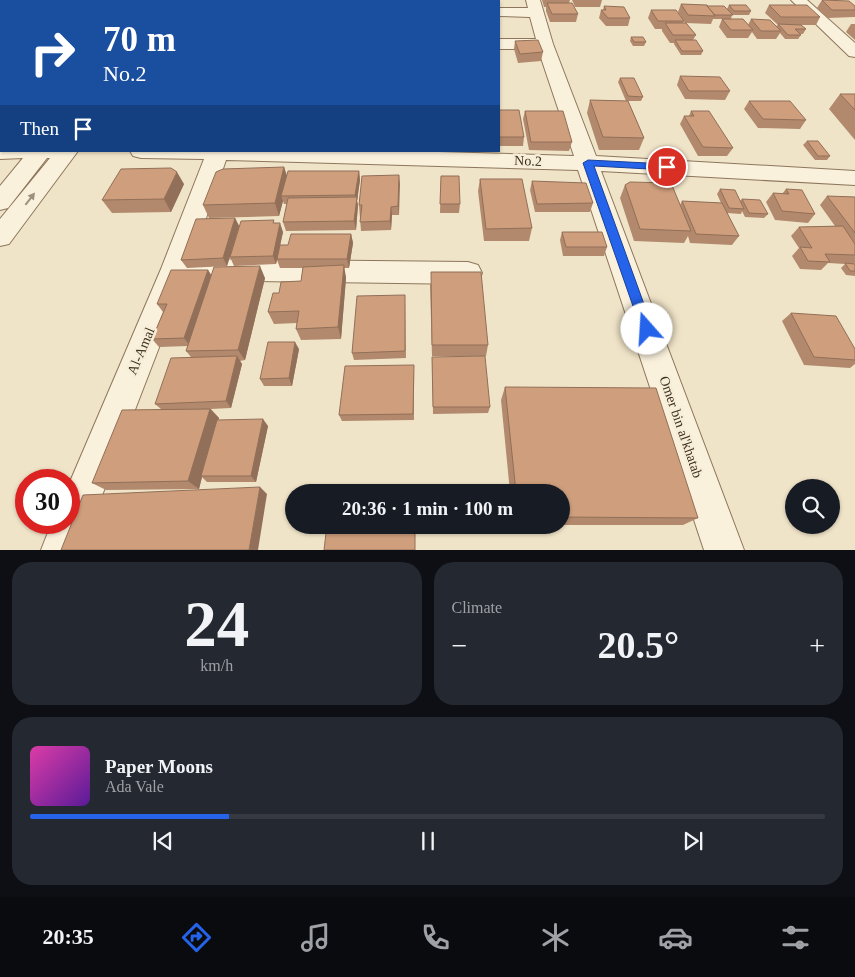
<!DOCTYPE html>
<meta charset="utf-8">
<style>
:root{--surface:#171b24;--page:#242831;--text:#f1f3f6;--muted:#9ea1a6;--line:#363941;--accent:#2563eb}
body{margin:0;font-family:"Times New Roman",serif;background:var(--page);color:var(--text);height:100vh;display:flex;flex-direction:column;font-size:19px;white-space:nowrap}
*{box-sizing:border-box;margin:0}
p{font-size:16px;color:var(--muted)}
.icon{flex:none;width:28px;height:28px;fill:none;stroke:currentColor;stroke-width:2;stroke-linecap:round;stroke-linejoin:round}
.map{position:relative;height:550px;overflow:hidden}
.panel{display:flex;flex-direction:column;gap:12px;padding:12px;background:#0d0f14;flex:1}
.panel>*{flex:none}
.top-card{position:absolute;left:0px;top:0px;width:500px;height:152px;box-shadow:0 1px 4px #0004;background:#1a4fa0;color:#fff;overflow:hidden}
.fabs{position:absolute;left:785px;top:479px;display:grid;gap:10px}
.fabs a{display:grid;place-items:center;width:55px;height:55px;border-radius:50%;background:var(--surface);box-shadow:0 1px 4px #0004;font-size:25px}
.speed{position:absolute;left:15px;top:469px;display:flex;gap:10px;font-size:25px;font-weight:700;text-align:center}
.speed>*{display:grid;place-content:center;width:65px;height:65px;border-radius:50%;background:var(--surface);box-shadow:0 1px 4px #0004;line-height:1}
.speed .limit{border:8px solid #d22;background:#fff;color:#111}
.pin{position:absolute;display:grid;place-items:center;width:42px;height:42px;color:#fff;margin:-21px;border:2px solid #fff;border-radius:50%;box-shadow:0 1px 5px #0007}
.me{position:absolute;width:55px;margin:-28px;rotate:341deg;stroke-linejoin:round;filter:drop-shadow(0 0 4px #0008)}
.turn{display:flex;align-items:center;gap:18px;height:105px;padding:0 20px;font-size:22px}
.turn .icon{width:65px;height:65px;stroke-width:2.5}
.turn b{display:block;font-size:35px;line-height:42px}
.then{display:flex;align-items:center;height:48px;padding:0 20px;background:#0003;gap:10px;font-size:19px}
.big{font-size:38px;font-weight:800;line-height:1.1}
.panel .card{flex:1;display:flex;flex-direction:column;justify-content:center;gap:8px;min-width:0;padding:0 18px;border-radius:20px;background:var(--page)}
.panel .dial{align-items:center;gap:0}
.dial b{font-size:65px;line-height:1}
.song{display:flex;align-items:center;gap:15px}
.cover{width:60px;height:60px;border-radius:8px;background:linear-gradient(135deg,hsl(320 70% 55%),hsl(270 70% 35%))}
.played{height:5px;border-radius:2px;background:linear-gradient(90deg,var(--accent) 25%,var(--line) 25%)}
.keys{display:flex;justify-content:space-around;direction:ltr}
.heat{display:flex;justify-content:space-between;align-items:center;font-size:28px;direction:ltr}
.panel .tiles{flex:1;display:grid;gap:12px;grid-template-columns:1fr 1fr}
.card:last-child{grid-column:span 2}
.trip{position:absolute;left:285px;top:484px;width:285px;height:50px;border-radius:25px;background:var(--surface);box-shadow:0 1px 4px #0004;font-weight:800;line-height:50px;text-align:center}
.tabs{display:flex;height:80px;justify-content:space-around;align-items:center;background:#090b0e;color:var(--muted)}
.tabs .icon{width:35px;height:35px}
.tabs .selected{color:var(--accent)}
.tabs b{font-size:22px;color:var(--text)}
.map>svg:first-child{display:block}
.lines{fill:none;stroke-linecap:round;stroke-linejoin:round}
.minor-casing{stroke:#8d765c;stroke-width:2}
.minor{fill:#faf1dc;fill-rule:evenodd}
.wall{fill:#b2896c}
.shaded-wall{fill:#916f58}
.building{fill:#cf9f7d;stroke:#916f58}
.oneway{fill:#9c907e}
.route{fill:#2563eb;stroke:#184099}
.labels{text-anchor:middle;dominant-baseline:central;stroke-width:5;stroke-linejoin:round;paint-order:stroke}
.street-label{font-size:14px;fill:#3d2e20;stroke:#f7eed8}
</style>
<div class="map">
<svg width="855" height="550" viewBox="0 0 855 550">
<rect width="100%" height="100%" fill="#f0e4c8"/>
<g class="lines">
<defs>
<g id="minor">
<polygon points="0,0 80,0 80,1 1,1 1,4"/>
<polygon points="526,0 540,0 553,44 596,156 855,171 855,185 601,171 744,550 704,550 578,170 226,160 192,259 468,262 478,265 482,273 478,281 468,284 185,280 81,550 41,550 52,522 69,522 69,484 161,269 204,159 141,158 133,156 130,151 404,151 574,156 538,49 499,49 499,39 536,39 530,17 499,16 499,8 528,8"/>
<polygon points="791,0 807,0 855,43 855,57 849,56"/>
<polygon points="0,145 1,151 78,151 9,244 0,246 0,219 50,158 47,158 8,208 0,210 0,186 23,158 0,159"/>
</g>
</defs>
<use href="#minor" class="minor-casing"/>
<use href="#minor" class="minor"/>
</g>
<g class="wall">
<polygon points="193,0 227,0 226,1 193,1"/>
<rect x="235" y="0" width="31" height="1"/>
<rect x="451" y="0" width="25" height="1"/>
<polygon points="542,0 570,0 569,3 578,14 576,22 550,22 546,11 546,7 544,7"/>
<polygon points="572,0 602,0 600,7 575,7"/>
<polygon points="822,0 855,6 855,17 827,18 817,8"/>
<polygon points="681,4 707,6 727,9 729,5 751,11 749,15 732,15 731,19 748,25 751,19 776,26 778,25 765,13 769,5 820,17 816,25 801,25 806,29 803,34 800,34 801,35 798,39 785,39 780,33 776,39 757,39 752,32 748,38 727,38 719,27 722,19 713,19 711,24 686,23 696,35 693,40 703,51 701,55 681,55 674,44 674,43 670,43 662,31 662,29 655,29 648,18 651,10 684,21 683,23 685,23 678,12"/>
<polygon points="604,6 630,18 628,26 606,26 599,18 601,10 603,10"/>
<polygon points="851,24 855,24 855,40 846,32"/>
<polygon points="631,37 646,42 644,46 633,46 630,41"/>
<polygon points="515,41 543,52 541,61 518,63 514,49"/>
<polygon points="680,76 730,91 725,100 685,99 677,85"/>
<polygon points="620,78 643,97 641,101 628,101 644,138 639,150 599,150 587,113 590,100 626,101 618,82"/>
<polygon points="840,94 855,94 855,140 829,109"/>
<polygon points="749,101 806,120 800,129 758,128 744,109"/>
<polygon points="499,110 524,137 523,146 499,146"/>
<polygon points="525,111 572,142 569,151 529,150 523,119"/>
<polygon points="691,111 733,148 727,156 698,156 680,124 684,116 689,116"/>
<polygon points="807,141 830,156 827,160 815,160 803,145"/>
<polygon points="284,167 287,176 359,171 360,180 357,201 358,205 356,230 286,231 283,222 287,204 284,204 283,201 279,216 209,218 203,205"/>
<polygon points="399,175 399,215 392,215 391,230 361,231 359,205"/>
<polygon points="441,176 460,204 459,213 440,213"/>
<polygon points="480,179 532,228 529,241 484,241 478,191"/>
<polygon points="532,181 593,203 590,212 535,212 530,190"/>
<polygon points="184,184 171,212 112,213 102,200"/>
<polygon points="625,185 680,205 682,201 721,203 717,194 720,189 740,201 742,199 768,214 764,218 745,217 742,211 741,214 727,213 739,236 732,245 690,243 688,236 684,243 634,241 620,198"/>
<polygon points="786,189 815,214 808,223 775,220 766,202 773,193 782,194"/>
<polygon points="827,196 855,197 855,263 854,263 855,264 855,276 846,275 841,268 845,264 828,263 821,270 800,269 792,256 799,248 791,236 799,227 835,226 820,205"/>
<polygon points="235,218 239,226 275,223 283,232 279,250 288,245 351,234 353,243 349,268 344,268 346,278 341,339 301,340 296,329 297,323 274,324 268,312 279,293 301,281 303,268 280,268 277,260 276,264 234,266 230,257 227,266 187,268 181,260"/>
<polygon points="562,232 607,247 604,256 563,256 560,240"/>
<polygon points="208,270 211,275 265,278 245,360 240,361 242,364 231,408 211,409 219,418 218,420 268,426 256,482 207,482 202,477 199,489 106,490 92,483 161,409 155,404 191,357 186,351 188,346 159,347 152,339 163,312 157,304"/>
<polygon points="430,284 488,345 486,356 432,356"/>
<polygon points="405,295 406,358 354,360 352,353"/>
<polygon points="791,313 855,349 855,364 850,368 804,365 782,321"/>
<polygon points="299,349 292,386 264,386 260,379"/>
<polygon points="432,357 490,407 488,413 433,414"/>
<polygon points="414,373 414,420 342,421 339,415"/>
<polygon points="505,387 698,518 683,525 561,525 561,492 510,492 501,400"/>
</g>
<g class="shaded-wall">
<polygon points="12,0 18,0 19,1 11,1"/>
<polygon points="284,167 288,180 281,196 283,201 279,216 275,203"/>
<polygon points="359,171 360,180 357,201 358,205 356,230 354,221 356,200 355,195"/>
<polygon points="177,172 184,184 171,212 164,199"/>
<polygon points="399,175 400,184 399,215 398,206"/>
<polygon points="391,207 392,215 391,230 390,221"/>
<polygon points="235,218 239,226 227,266 223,258"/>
<polygon points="280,223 283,232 276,264 273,256"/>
<polygon points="351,234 353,243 349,268 347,259"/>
<polygon points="344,265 346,278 341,339 338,327"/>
<polygon points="260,266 265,278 245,360 238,350"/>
<polygon points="208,270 213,278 190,346 184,338"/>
<polygon points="295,342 299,349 292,386 289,378"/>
<polygon points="237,356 242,364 231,408 226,401"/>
<polygon points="210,409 219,418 202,476 201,476 202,477 199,489 188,481"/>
<polygon points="263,419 268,426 256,482 251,476"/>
<polygon points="260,487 267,494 258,550 249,550"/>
</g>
<g class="building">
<polygon points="38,0 66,0 64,1 36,1"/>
<polygon points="324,0 346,0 346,1 323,1"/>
<polygon points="355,0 380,0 380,1 354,1"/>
<polygon points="822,0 849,1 855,6 855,10 832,10"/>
<polygon points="547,3 572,3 578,14 552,14"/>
<polygon points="681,4 707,5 715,16 688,15"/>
<polygon points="729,5 746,5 751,11 734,11"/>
<polygon points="769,5 807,5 820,17 781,17"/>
<polygon points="604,6 624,7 630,18 608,18 601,10 606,10"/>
<polygon points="707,6 724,6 733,15 715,15"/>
<polygon points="651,10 676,10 684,21 658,21"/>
<polygon points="722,19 743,19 753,30 731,30"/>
<polygon points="751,19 770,20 781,31 761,31"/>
<polygon points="665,23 686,23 696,35 673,35"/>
<polygon points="778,24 801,25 806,29 795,29 801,35 788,35"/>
<polygon points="631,37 643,37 646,42 634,42"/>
<polygon points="538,40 543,52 520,54 515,41"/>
<polygon points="675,40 696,40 703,51 682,51"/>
<polygon points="680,76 720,77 730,91 689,91"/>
<polygon points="620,78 634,78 643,97 628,96"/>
<polygon points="840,94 855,94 855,110"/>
<polygon points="590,100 628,101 644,138 603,137"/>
<polygon points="749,101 790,101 806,120 763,119"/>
<polygon points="499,110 519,110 524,137 499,137"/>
<polygon points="525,111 563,111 572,142 531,142"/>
<polygon points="691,111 709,111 733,148 703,147 684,116 694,116"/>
<polygon points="807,141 818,141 830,156 818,156"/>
<polygon points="284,167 275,203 203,205 216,172 223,169"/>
<polygon points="171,168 177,172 164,199 102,200 121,169"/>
<polygon points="288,171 359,171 355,195 281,196"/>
<polygon points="399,175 398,206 391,207 390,221 360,222 362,205 359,205 362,176"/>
<polygon points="441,176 459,176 460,204 440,204"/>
<polygon points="480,179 522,179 532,228 486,229"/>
<polygon points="532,181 586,183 593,203 537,204"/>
<polygon points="630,182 671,183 691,231 640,229 625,185"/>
<polygon points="720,189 735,190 744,209 729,208"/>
<polygon points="786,189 802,190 815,214 782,211 773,193 789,194"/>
<polygon points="827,196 855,197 855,233"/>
<polygon points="357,197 354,221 283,222 288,198"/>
<polygon points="742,199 760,200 768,214 749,213"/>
<polygon points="682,201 722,203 739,236 696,234"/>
<polygon points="235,218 223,258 181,260 196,219"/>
<polygon points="274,220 273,223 280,223 273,256 230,257 241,221"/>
<polygon points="843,226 855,244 855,255 825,254 830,262 808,261 800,247 812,248 799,227"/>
<polygon points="562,232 602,232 607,247 566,247"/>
<polygon points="291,234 351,234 347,259 277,259 280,245 288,245"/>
<polygon points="845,263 855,264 855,271 850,271"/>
<polygon points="344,265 338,327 296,329 299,311 268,312 273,293 279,293 281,282 301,281 303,267"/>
<polygon points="260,266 238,350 186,351 214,267"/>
<polygon points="171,270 208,270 184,338 152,339 167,304 157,304"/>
<polygon points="431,272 481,272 488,345 432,345"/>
<polygon points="405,295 405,351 352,353 357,296"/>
<polygon points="791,313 836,316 855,349 855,360 814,357"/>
<polygon points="268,342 295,342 289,378 260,379"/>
<polygon points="237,356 226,401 155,404 171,358"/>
<polygon points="485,356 490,407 433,407 432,357"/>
<polygon points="414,365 413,414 339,415 345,366"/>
<polygon points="505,387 656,388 698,518 561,517 561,492 516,492"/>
<polygon points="210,409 188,481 92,483 122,410"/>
<polygon points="263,419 251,476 201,476 217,420"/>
<polygon points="260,487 249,550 61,550 83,495"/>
<polygon points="327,525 415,525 415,550 324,550"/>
</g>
<defs><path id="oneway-solid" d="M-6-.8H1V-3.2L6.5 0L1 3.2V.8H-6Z" transform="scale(1.25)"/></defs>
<use class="oneway" href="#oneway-solid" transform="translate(30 199) rotate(-52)"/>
<polygon class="route" points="588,160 667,164 671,167 667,170 594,166 653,329 652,332 647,334 641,329 583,163"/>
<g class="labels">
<g class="street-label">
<text transform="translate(528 161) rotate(2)">No.2</text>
<text transform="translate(141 351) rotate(-67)">Al-Amal</text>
<text transform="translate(681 427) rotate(71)">Omer bin al'khatab</text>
</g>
</g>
</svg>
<div class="fabs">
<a><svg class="icon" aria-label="search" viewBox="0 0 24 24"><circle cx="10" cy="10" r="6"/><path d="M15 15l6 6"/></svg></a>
</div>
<div class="speed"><div class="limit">30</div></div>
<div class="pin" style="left:667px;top:167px;background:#d93025"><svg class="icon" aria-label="arrive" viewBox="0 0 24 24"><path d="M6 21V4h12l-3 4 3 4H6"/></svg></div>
<svg class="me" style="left:647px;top:329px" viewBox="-20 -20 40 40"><circle r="19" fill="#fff"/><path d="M0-13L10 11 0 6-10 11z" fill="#2563eb"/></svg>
<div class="trip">20:36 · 1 min · 100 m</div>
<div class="top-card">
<div class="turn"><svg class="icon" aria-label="right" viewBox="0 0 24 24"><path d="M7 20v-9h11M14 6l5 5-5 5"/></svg><div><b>70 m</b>No.2</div></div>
<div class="then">Then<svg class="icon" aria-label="arrive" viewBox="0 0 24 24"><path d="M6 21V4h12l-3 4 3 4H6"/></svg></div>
</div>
</div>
<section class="panel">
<div class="tiles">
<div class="card dial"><b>24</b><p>km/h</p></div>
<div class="card"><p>Climate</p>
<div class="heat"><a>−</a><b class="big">20.5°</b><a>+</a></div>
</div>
<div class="card">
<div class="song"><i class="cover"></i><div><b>Paper Moons</b><p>Ada Vale</p></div></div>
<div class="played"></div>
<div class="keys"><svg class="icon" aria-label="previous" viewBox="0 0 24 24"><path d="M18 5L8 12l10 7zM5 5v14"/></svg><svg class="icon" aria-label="pause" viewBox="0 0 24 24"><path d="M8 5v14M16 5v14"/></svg><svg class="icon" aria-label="next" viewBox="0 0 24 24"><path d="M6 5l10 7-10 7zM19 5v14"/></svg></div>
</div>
</div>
</section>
<nav class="tabs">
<b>20:35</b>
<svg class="icon selected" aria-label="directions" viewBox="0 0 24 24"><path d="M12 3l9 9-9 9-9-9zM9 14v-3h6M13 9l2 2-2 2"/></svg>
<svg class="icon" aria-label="music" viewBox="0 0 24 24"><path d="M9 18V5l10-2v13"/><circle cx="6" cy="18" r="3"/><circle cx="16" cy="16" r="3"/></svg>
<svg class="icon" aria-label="phone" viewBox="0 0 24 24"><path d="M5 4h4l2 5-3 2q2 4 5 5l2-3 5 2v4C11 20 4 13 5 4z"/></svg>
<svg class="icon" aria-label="climate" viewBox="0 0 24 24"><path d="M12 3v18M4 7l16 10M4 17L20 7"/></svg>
<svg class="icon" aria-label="car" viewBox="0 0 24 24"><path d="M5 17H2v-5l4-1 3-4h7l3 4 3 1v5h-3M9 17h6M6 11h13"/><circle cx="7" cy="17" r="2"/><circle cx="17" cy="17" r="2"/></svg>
<svg class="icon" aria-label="filters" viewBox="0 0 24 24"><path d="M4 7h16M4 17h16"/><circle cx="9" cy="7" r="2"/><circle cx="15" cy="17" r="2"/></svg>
</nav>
